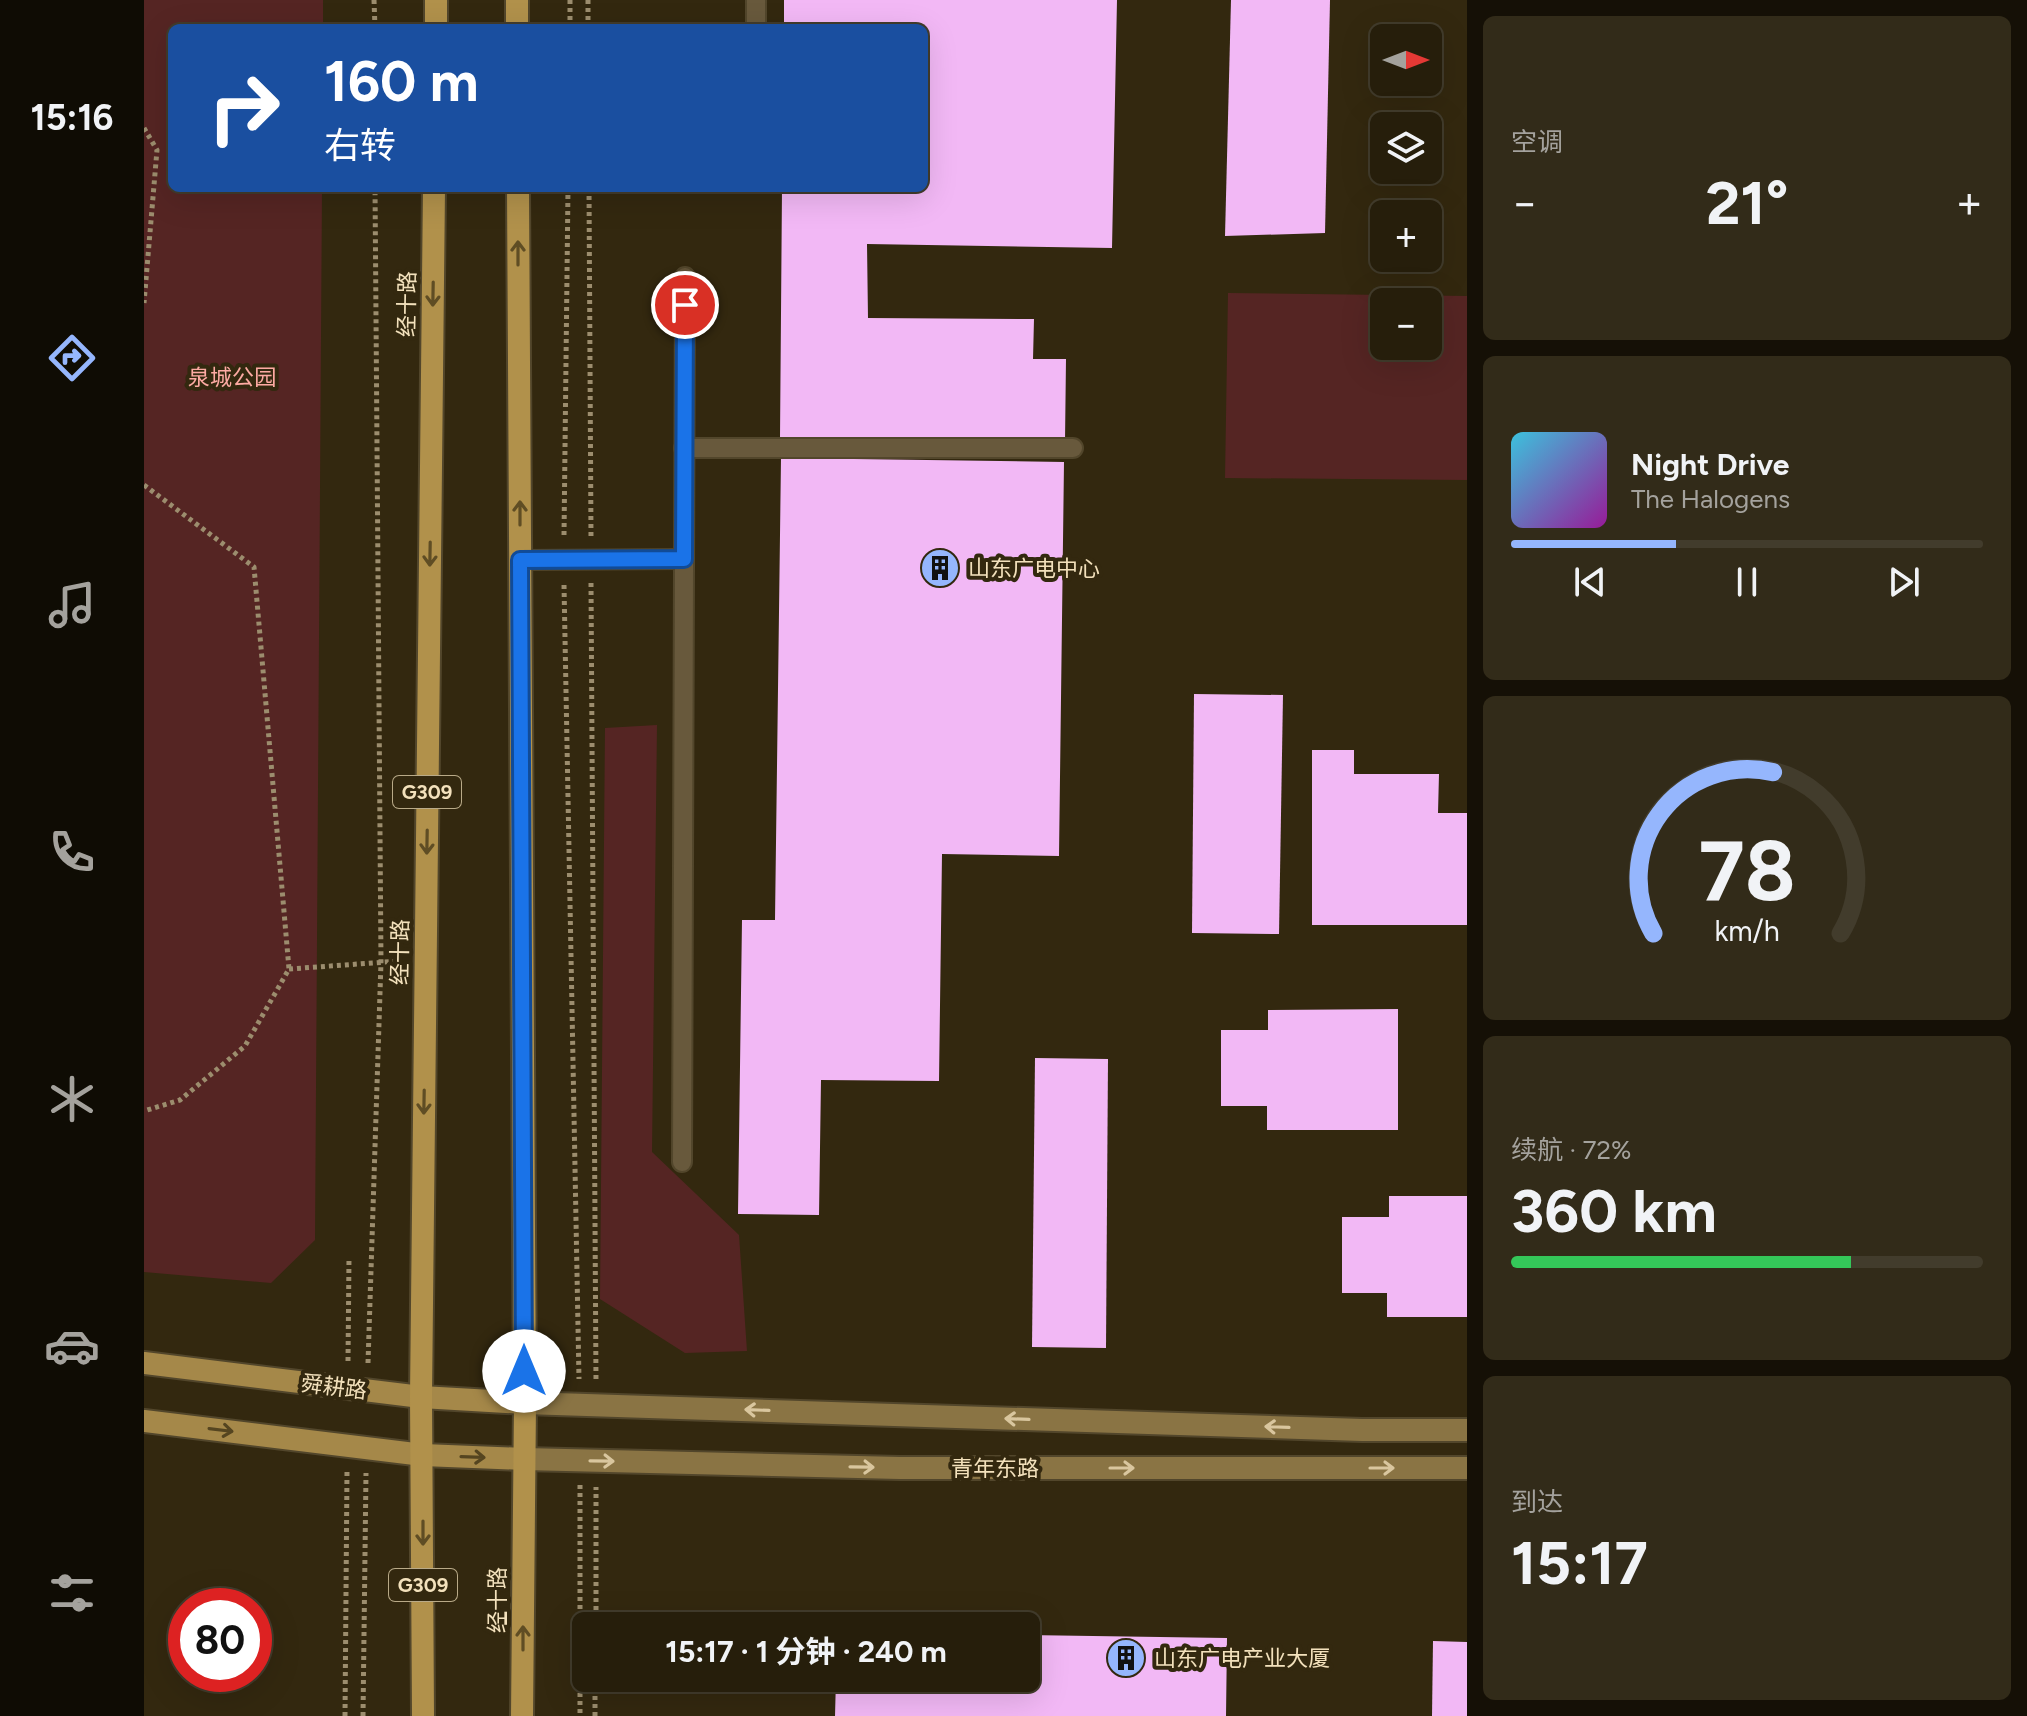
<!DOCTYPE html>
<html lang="zh">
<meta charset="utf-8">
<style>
:root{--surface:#261e0b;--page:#322b19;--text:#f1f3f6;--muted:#a4a29d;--line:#423c2c;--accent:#95b6fd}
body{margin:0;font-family:Figtree,"Noto Sans SC",sans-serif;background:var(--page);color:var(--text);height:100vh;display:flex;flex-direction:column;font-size:30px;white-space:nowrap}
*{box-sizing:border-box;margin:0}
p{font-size:26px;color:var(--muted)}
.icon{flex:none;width:44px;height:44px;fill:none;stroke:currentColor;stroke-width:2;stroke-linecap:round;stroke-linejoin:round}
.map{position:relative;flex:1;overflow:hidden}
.details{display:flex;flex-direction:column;gap:16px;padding:16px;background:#151006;width:560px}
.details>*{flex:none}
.top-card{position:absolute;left:24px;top:24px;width:760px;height:168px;border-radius:12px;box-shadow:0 8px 32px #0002,0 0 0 2px var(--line);background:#1a4fa0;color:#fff;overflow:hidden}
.needle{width:52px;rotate:90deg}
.tools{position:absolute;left:1226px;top:24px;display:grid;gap:16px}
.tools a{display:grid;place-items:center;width:72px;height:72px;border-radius:12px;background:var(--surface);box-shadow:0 8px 32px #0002,0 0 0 2px var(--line);font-size:40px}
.speed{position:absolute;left:24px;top:1588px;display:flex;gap:16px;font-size:40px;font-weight:700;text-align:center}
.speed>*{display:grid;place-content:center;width:104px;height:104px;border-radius:50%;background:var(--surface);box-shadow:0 8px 32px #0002,0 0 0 2px var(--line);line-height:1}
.speed .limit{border:12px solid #d22;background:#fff;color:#111}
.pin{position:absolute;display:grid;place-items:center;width:68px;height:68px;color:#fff;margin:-34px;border:4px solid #fff;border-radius:50%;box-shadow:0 2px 8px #0007}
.me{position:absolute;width:88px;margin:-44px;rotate:0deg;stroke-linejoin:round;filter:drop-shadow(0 0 6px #0008)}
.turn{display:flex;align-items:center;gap:28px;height:168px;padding:0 24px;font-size:36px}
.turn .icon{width:104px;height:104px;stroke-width:2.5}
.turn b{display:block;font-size:56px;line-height:68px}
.big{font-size:60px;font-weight:700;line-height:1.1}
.details .widget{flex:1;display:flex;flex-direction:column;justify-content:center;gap:12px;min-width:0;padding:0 28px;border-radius:12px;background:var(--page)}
.details .dial{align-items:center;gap:0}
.dial svg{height:208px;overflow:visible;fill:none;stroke:var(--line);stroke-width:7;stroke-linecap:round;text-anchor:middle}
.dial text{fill:var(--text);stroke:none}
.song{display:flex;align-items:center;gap:24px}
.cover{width:96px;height:96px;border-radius:12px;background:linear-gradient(135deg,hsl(190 70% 55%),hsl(300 70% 35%))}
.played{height:8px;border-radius:4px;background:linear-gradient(90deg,var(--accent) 35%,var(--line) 35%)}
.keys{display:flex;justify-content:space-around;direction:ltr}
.heat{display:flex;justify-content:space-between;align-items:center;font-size:44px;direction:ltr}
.charge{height:12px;border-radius:6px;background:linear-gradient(90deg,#34c759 72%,var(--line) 0)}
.trip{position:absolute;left:428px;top:1612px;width:468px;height:80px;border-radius:12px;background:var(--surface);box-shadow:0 8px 32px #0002,0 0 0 2px var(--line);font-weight:700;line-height:80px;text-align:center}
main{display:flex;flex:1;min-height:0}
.tab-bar{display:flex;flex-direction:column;width:144px;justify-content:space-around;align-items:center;background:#0f0c04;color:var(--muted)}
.tab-bar .icon{width:56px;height:56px}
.tab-bar .active{color:var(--accent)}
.tab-bar b{font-size:36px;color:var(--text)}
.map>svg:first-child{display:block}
.green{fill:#552523;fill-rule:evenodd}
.building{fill:#f2b8f5}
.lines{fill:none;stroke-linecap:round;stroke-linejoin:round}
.service-casing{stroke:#52462b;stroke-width:22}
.secondary-casing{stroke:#52462b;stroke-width:26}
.primary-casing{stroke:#52462b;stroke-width:26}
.trunk-casing{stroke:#52462b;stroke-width:26}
.path{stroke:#9c8d6e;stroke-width:5;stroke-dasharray:4 4;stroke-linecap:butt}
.service{stroke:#68593c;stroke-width:18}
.secondary{stroke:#8a7444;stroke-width:22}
.primary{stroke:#a58849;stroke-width:22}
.trunk{stroke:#b1914b;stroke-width:22}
.oneway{stroke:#5f4d24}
.oneway2{stroke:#d9c69e}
.oneway3{stroke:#554520}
.route-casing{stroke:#114b97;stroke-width:20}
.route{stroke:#1a73e8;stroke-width:14}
.labels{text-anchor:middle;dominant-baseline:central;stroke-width:8;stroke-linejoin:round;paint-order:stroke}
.shield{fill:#33280f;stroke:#b9aa88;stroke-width:2}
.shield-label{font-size:20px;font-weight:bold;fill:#f3e1bc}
.street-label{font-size:22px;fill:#f3e1bc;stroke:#33280f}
.park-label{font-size:22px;fill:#fdaaa3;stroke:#33280f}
.poi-label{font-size:22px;fill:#f3e1bc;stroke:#33280f;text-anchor:start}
</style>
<main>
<nav class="tab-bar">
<b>15:16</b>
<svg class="icon active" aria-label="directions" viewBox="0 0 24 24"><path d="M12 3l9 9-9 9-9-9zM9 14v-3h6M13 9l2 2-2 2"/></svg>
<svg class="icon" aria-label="music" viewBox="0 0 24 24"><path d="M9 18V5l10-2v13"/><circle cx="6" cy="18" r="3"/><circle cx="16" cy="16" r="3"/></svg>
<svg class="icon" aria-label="phone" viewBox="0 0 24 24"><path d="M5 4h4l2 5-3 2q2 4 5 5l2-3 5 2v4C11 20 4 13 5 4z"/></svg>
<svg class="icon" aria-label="climate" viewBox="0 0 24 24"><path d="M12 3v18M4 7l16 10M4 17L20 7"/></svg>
<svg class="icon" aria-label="car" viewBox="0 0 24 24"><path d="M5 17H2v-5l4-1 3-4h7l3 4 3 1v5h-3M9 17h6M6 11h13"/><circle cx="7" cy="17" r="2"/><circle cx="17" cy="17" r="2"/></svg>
<svg class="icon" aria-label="filters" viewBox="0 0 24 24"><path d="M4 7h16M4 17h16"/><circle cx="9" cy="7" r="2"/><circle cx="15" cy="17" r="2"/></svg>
</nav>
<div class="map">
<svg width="1323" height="1716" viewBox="0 0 1323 1716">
<rect width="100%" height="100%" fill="#33280f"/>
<g class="green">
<polygon points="0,0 179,0 179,28 28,28 28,188 178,188 171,1240 127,1283 0,1272"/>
<path d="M 1084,293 L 1323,296 L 1323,480 L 1081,478 ZM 1240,302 L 1284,302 L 1284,346 L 1240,346 Z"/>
<polygon points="513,725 508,1152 595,1235 603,1351 541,1353 456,1299 461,728"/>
</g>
<g class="building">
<polygon points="640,0 973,0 968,248 723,244 724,318 890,319 889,359 922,359 921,441 636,439 638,188 780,188 780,28 640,28"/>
<polygon points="1087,0 1186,0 1181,233 1081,236"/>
<polygon points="637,458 920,462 915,856 798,854 795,1081 677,1080 675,1215 594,1214 598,920 631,920"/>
<polygon points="1050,694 1139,695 1135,934 1048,933"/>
<polygon points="1168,750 1210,750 1210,774 1295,774 1294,813 1323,813 1323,925 1168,925"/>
<polygon points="1254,1009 1254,1130 1123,1130 1123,1106 1077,1106 1077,1030 1124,1030 1124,1010"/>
<polygon points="891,1058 964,1059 962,1348 888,1347"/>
<polygon points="1245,1196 1323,1196 1323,1317 1243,1317 1243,1293 1198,1293 1198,1217 1245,1217"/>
<polygon points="882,1635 1083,1638 1082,1716 691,1716 692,1678 882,1678"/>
<polygon points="1289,1641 1323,1642 1323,1716 1288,1716"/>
</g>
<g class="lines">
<defs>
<g id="service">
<polyline points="612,0 612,28"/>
<polyline points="540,448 929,448"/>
<polyline points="376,560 540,559"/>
<polyline points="538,1162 541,277"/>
</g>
<g id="secondary">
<polyline points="381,1403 1218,1430 1323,1430"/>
<polyline points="380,1459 756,1468 1323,1468"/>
</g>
<g id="primary">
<polyline points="0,1363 277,1397 381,1403"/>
<polyline points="0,1421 279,1455 380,1459"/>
</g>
<g id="trunk">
<polyline points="373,0 373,28"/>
<polyline points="292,28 292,0"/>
<polyline points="374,188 381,1403 378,1716"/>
<polyline points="279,1716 277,1397 290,188"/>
</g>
</defs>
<use href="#service" class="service-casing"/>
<use href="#secondary" class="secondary-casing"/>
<use href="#primary" class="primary-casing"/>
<use href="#trunk" class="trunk-casing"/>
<g class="path">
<polyline points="230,0 231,28"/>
<polyline points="444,0 444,28"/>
<polyline points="426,28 426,0"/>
<polyline points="0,128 13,150 0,303"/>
<polyline points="445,188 447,537"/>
<polyline points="0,485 110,567 145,969 101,1046 36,1100 0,1111"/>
<polyline points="420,535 424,188"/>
<polyline points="447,583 452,1381"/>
<polyline points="420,585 435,1379"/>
<polyline points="145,969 256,961"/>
<polyline points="204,1361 205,1258"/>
<polyline points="224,1363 237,962 231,188"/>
<polyline points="436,1485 436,1716"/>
<polyline points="452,1626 452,1487"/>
<polyline points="201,1716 203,1471"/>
<polyline points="219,1716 222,1473"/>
<polyline points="451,1716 451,1678"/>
</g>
<use href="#service" class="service"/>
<use href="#secondary" class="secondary"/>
<use href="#primary" class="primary"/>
<use href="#trunk" class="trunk"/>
</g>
<defs><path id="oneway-shaft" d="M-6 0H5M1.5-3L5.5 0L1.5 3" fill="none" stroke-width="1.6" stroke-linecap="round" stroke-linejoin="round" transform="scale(2)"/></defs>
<g class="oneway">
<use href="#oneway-shaft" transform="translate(374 253) rotate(-90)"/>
<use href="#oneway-shaft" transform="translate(289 294) rotate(91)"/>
<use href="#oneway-shaft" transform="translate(376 513) rotate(-90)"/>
<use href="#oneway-shaft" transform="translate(286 554) rotate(91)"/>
<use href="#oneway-shaft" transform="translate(283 842) rotate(91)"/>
<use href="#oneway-shaft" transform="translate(280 1102) rotate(91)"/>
<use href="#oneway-shaft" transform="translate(279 1533) rotate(90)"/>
<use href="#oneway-shaft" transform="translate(379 1638) rotate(-90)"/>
</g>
<g class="oneway2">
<use href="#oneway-shaft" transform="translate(613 1410) rotate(-178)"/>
<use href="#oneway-shaft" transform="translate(873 1419) rotate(-178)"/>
<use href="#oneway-shaft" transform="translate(1133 1427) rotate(-178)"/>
<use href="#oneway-shaft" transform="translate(458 1461) rotate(1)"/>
<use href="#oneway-shaft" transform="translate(718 1467) rotate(1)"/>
<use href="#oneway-shaft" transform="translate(978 1468)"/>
<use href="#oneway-shaft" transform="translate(1238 1468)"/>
</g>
<g class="oneway3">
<use href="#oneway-shaft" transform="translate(77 1430) rotate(7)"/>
<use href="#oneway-shaft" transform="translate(329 1457) rotate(2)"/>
</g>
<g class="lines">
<defs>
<polyline id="route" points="380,1371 376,560 540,559 541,305"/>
</defs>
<use href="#route" class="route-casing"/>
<use href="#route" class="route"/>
</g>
<defs>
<symbol id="building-disc" viewBox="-11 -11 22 22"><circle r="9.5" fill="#95b6fd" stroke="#33280f"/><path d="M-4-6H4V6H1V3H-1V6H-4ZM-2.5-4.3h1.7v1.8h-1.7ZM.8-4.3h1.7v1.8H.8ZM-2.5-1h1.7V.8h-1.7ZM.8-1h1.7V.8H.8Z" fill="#111"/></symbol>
</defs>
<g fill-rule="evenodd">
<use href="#building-disc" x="774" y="546" width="44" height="44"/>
<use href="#building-disc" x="960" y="1636" width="44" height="44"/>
</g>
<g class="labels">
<g class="shield">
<rect x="249" y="776" width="68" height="32" rx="6"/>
<rect x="245" y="1569" width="68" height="32" rx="6"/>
</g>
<g class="shield-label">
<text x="283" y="792">G309</text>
<text x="279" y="1585">G309</text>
</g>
<g class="street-label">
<text transform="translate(263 304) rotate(-89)">经十路</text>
<text transform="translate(256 952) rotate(-89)">经十路</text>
<text transform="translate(190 1387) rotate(7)">舜耕路</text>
<text x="851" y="1468">青年东路</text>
<text transform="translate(353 1600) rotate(-90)">经十路</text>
</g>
<g class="park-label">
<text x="88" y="377">泉城公园</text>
</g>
<g class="poi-label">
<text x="824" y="568">山东广电中心</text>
<text x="1010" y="1658">山东广电产业大厦</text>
</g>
</g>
</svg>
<div class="tools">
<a><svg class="needle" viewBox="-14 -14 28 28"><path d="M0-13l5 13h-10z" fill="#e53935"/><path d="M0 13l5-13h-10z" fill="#a4a29d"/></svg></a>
<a><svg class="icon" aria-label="layers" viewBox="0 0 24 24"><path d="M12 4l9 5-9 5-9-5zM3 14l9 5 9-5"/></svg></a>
<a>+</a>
<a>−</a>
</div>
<div class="speed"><div class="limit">80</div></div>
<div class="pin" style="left:541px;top:305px;background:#d93025"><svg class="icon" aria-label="arrive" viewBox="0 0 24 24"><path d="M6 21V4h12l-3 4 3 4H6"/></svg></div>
<svg class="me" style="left:380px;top:1371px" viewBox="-20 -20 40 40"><circle r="19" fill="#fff"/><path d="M0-13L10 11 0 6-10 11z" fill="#1a73e8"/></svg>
<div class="trip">15:17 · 1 分钟 · 240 m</div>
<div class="top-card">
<div class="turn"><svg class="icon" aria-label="right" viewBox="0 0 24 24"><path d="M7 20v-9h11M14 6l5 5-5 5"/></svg><div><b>160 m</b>右转</div></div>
</div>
</div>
<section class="details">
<div class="widget"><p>空调</p>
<div class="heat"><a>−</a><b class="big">21°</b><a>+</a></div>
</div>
<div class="widget">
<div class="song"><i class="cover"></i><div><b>Night Drive</b><p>The Halogens</p></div></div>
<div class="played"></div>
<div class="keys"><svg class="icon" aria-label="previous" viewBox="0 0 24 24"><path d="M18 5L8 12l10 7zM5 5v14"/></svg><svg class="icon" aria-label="pause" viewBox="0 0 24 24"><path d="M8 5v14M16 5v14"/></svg><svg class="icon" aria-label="next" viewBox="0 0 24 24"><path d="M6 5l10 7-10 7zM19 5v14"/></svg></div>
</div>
<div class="widget dial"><svg viewBox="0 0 100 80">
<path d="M14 69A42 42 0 1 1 86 69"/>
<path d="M14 69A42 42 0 0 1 60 7" stroke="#95b6fd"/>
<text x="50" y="56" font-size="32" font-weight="700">78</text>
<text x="50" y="72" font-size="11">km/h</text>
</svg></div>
<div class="widget"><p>续航 · 72%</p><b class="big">360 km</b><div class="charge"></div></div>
<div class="widget"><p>到达</p><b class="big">15:17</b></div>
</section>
</main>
